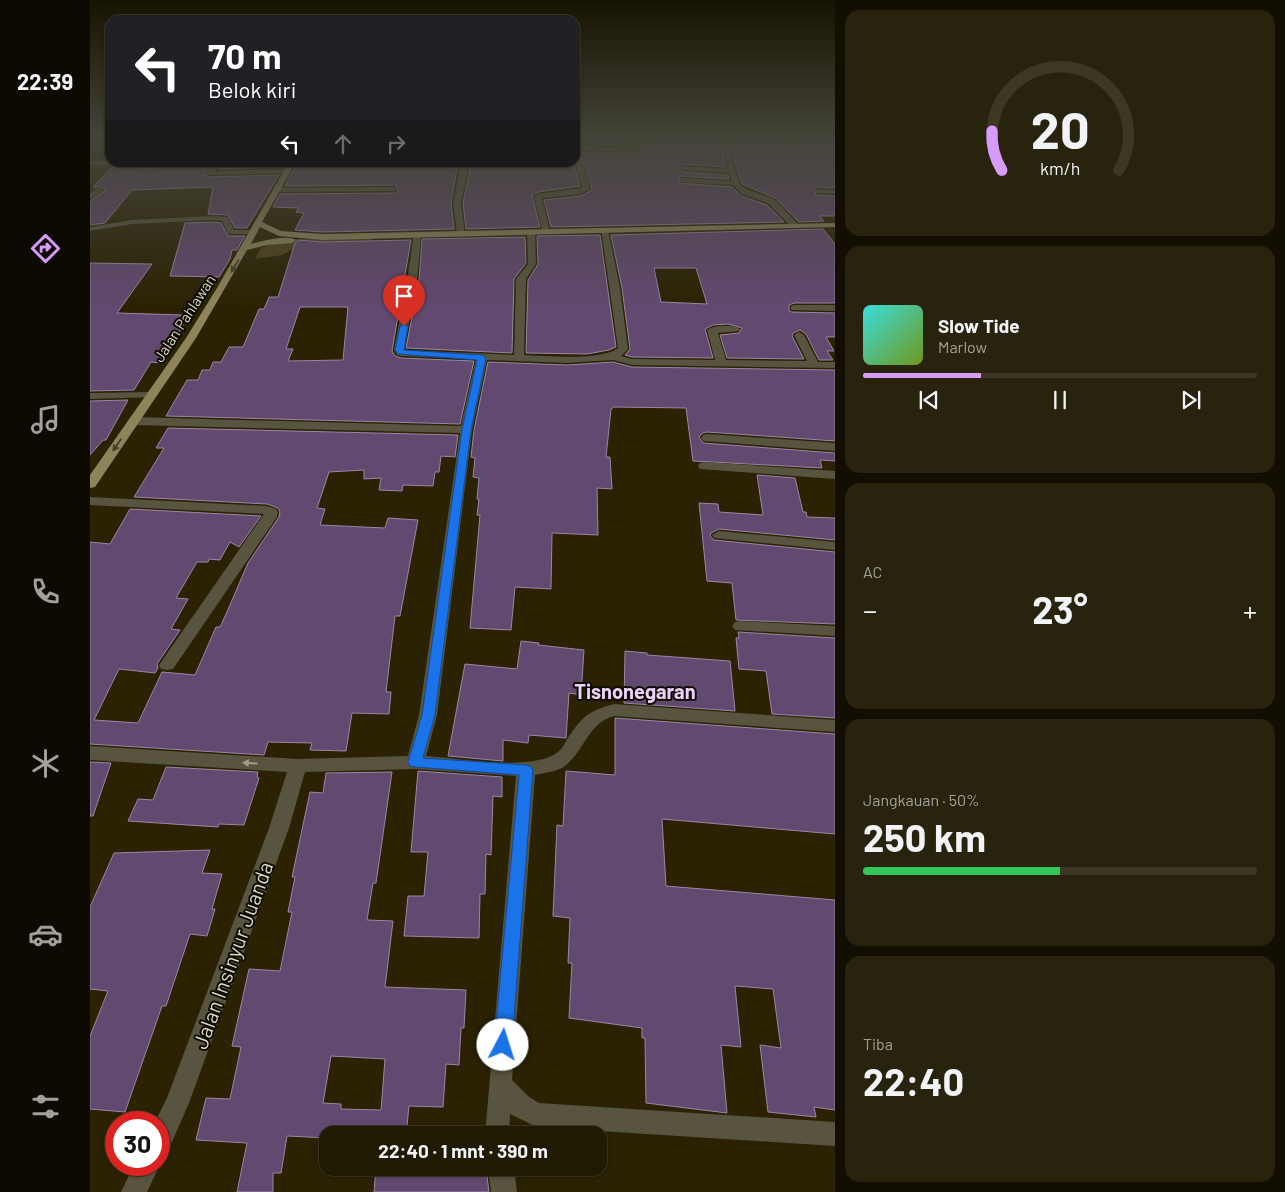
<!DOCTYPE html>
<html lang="id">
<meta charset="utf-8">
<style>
:root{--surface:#201a02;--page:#28230c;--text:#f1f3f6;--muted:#a2a199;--line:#3d3824;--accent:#d79bf9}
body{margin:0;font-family:Barlow,sans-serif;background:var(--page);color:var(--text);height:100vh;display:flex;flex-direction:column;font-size:19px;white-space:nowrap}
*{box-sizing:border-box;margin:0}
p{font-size:16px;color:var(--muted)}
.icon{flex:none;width:28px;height:28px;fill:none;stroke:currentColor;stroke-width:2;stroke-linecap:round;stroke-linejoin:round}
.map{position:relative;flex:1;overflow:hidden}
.side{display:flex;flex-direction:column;gap:10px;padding:10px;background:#120e01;width:450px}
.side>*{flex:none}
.banner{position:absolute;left:15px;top:15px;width:475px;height:152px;border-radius:15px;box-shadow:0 1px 4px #0004,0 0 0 1px var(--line);background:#202124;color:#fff;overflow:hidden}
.speed{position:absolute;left:15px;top:1111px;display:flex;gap:10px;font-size:25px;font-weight:700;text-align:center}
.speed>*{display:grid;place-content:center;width:65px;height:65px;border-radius:50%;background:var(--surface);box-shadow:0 1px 4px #0004,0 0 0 1px var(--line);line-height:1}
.speed .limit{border:8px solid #d22;background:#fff;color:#111}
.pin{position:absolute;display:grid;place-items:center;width:42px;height:42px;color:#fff;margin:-51px -21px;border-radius:50% 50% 50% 0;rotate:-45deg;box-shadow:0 0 5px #0007}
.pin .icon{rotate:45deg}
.me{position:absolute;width:55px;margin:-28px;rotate:5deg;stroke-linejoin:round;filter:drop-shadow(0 0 4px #0008)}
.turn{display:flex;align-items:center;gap:18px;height:105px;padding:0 20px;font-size:22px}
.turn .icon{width:65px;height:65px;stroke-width:2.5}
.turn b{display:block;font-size:35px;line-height:42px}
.lanes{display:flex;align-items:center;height:48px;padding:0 20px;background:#0003;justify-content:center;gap:25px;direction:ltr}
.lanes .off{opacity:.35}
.big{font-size:38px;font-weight:700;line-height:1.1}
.side .card{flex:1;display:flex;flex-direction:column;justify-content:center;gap:8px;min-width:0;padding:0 18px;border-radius:15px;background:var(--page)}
.side .dial{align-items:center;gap:0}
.dial svg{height:130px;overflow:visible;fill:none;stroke:var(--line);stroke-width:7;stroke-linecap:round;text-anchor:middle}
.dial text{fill:var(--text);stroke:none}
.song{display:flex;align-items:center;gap:15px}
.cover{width:60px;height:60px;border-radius:8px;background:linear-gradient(135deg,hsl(180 70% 55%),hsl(80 70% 35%))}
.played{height:5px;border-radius:2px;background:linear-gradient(90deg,var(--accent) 30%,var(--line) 30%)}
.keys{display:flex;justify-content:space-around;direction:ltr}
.heat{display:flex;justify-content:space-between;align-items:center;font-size:28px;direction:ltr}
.charge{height:8px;border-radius:4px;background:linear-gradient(90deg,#34c759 50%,var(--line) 0)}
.trip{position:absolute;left:229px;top:1126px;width:288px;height:50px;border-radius:15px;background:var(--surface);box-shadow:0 1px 4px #0004,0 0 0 1px var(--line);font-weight:700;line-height:50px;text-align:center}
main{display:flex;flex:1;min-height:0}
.dock{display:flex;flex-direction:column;width:90px;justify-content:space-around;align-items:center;background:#0d0a01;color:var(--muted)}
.dock .icon{width:35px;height:35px}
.dock .on{color:var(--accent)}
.dock b{font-size:22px;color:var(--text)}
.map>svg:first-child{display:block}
.green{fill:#4c431a}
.building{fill:#624970;stroke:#9a87a6;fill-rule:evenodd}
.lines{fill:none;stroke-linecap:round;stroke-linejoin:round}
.minor{fill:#585440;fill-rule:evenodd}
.major{fill:#8e845c;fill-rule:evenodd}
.oneway{fill:#48422a}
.oneway2{fill:#a19d8a}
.route{fill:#1a73e8;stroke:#114b97}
.labels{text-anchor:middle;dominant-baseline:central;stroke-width:4;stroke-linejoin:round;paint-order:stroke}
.far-street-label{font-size:15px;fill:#dcd8c6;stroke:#0f0c02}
.quarter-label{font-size:20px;font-weight:bold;fill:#ead1f9;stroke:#0f0c02}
.near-street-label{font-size:21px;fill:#dcd8c6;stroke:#0f0c02}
</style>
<main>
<nav class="dock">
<b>22:39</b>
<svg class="icon on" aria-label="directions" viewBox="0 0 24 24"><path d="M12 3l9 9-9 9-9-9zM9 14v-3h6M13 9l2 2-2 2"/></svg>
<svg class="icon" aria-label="music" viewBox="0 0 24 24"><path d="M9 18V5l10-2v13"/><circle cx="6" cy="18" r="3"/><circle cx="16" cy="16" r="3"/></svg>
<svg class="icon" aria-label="phone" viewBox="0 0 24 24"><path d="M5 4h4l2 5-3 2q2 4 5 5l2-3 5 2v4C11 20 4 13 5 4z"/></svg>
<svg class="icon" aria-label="climate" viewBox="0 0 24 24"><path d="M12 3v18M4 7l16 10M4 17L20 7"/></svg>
<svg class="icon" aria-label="car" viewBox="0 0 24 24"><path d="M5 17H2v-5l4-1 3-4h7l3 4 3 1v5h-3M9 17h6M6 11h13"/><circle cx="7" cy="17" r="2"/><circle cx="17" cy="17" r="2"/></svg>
<svg class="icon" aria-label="filters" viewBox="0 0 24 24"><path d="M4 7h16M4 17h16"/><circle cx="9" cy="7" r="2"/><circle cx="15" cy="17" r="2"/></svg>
</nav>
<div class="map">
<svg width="745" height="1192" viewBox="0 0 745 1192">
<rect width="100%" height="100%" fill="#2a2202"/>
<path class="green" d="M 233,238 L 282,238 L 281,244 L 203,249 L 192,255 L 165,259 C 167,256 169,251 171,249 C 182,239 218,239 233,238 Z"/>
<g class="building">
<polygon points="503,139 529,139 530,142 553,143 505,145"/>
<polygon points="566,139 636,139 633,157 636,167 593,164 587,169 593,172 638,175 639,179 589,176 588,183 642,187 651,196 677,205 694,222 461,227 454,200 491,196 502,190 497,170 487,153 549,152 562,148 562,142 566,142"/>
<polygon points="646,139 715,142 714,139 745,140 745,188 726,187 724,189 726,195 745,196 745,216 729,216 734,221 709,222 685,198 652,184 643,157"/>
<polygon points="82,162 119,162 114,174 120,177 189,175 157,228 145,228 138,215 118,214 123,187 42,190 15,223 0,225 0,201 16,190 11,187 3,187 22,167 65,168"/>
<polygon points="130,162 161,165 195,164 194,167 128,169"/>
<polygon points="342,162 368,162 361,203 364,229 233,232 205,230 214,213 206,212 209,208 183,207 190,194 306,193 308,191 306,185 195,186 206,165"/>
<polygon points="379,162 484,163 490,186 448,192 442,195 450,227 376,229 373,203 380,170"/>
<polygon points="125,222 131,223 138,236 155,236 147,250 142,250 140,259 129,277 80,276 95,223"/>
<path d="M 733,229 L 745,244 L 745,303 L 704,303 L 699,305 L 699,310 L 701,312 L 745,313 L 745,337 L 736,337 L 744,351 L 737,351 L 743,360 L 729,360 L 716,334 L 710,330 L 703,333 L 702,336 L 714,359 L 637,358 L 630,335 L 649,333 L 652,328 L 638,324 L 623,325 L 615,329 L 623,358 L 542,357 L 535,355 L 540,349 L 532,288 L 521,235 ZM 564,268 L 606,268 L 617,304 L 571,302 Z"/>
<polygon points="510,235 526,347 519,350 497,354 436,353 438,280 448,264 447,236"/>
<polygon points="435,237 436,263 424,279 422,353 316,348 329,281 332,239"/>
<path d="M 208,240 L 233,242 L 321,240 L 302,351 L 305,356 L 311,358 L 384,361 L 370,424 L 76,416 L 97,380 L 108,380 L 112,370 L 120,370 L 123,362 L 131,362 L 139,347 L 153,347 L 169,309 L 174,309 L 179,297 L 188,297 L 205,243 ZM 210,307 L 258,307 L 253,360 L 198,361 L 203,349 L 196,349 Z"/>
<polygon points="0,263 62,264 27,313 93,315 88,323 94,324 70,363 61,362 44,390 0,391"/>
<polygon points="398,362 477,365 523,362 542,367 745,370 745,441 617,432 613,433 609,437 613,443 745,453 745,461 730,460 732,468 603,461 596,408 524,407 521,409 516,457 520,457 522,489 507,488 508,535 462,533 461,589 425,587 421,630 380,628 390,515 387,515 389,499 387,499 389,478 383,477 385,458 381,457 384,430"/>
<polygon points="38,400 16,440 13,440 0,455 0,401"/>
<polygon points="78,428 368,435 365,457 351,456 349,472 345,472 343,486 313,485 312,491 289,490 291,478 274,479 274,470 239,472 227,508 235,509 230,525 295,528 298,518 328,520 310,616 305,616 296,692 301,692 299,714 262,713 256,751 220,750 222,743 178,742 174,755 0,744 0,542 20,544 40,509 171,516 149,547 140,542 130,560 119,559 118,562 107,562 86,598 98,599 81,629 90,630 67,664 68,668 65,673 29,669 4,720 48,723 72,672 105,675 126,627 130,627 137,612 158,563 189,517 190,512 188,508 177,504 44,497 74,448 66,448"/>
<polygon points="667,475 705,478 713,512 716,512 717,517 745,518 745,540 629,529 621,533 620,536 624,540 745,552 745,624 646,620 642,583 617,581 609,503 628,504 629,512 673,515"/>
<polygon points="648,632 745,638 745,718 682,714 676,671 649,669 646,638 649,638"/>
<polygon points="431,641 449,643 448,645 494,650 491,695 479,693 476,738 439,735 438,743 413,740 413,761 358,756 375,664 427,669"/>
<polygon points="535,651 557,653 557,655 640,661 645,711 534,703"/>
<polygon points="525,718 745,734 745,834 572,819 576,886 745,900 745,1110 724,1107 726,1117 678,1112 670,1045 691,1048 683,989 645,986 651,1047 631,1045 637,1113 556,1103 555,1038 552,1038 552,1028 479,1018 482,963 478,963 480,918 463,916 467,825 473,826 476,771 525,775"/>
<polygon points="0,762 21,763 3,816 0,816"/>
<polygon points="76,767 168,772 167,777 169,778 154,825 129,824 128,827 38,821 48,799 63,800"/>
<polygon points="328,771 412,777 412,797 403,796 401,855 396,854 395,894 390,894 389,938 314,936 318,896 334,896 338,852 321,852"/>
<path d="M 302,772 L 286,883 L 283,883 L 277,920 L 303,921 L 295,987 L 376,990 L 374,1028 L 371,1028 L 369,1065 L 356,1064 L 353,1107 L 319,1106 L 316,1135 L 238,1135 L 238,1138 L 197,1136 L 191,1173 L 183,1173 L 183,1192 L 147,1192 L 157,1143 L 106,1140 L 116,1098 L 140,1099 L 151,1047 L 142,1046 L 159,969 L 190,971 L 202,912 L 198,912 L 205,877 L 202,877 L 220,792 L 233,793 L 236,773 ZM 241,1056 L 295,1059 L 291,1110 L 251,1109 L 251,1104 L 233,1103 Z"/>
<polygon points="120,850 112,873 132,874 122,909 125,909 117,936 100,934 76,1006 72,1006 35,1112 0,1109 0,1036 18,991 0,989 0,907 24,853"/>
<polygon points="286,1168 396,1168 399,1192 284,1192"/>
</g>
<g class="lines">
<g class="minor">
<polygon points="553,139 560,139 561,146 549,150 485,151 485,147 549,146 555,144"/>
<polygon points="638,139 644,139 641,157 650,185 658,190 684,199 708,224 708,228 702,228 678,203 652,194 643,185 589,182 589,178 592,178 642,181 639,173 593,170 589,168 593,166 638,169 635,157"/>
<path d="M 485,156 C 495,162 498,178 500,189 L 491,194 L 452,198 L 460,232 L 453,234 L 444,196 L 448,194 L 492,188 C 490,176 485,166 485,156 Z"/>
<polygon points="0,161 80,162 65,166 0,165"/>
<polygon points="121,162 128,162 125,171 198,169 202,171 198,173 120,175 116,173"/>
<polygon points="370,162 377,162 378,170 371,203 375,234 371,237 367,234 363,203 370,170"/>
<polygon points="306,187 306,191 303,191 186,192 182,190 186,188"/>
<polygon points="7,188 14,190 0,199 0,193"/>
<polygon points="726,189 745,190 745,194 726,193"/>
<polygon points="125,216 138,217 144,230 163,230 167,232 163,234 138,234 132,221 125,220 42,224 0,231 0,227 42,220"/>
<path d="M 511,228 L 518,230 L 530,288 L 538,349 L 531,356 L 542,359 L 625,360 L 617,330 C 623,325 643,324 650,329 L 649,331 L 628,333 L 636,360 L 717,361 L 704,335 L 709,332 L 714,335 L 728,362 L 745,362 L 745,368 L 542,365 L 523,360 L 477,363 L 397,360 L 382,430 L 347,715 L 336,756 C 367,758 444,772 468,752 C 473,748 476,741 479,736 C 494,715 499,711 524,704 L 745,720 L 745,732 L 524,716 C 497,723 494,754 472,768 C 464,772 453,773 445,775 L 422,1080 L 439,1097 L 449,1103 L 745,1122 L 745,1146 L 447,1127 L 420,1114 L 419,1135 L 395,1135 L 426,776 L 325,769 L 215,772 L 199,828 L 99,1103 L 78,1151 L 69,1154 L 69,1122 L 65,1122 L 77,1098 L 179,828 L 197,772 L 0,760 L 0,746 L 208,759 L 318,756 L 329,715 L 370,433 L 43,425 L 37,421 L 43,417 L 371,426 L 386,359 L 311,356 L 307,355 L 304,350 L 317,281 L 324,233 L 331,235 L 327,281 L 314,350 L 424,355 L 426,279 L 438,264 L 437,232 L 441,230 L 445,232 L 446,264 L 436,279 L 434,355 C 457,356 511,361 528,348 Z"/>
<polygon points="704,305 745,305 745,311 701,310 701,306"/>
<polygon points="61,392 65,393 67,395 65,397 0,399 0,393"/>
<polygon points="617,434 745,443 745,451 613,441 611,438 613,435"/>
<polygon points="614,462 745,471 745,479 610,469 608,466 610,463"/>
<polygon points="0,497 177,506 186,509 188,512 187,517 83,669 77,670 71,669 69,665 174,514 0,505"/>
<polygon points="629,531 745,542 745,550 624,538 622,535"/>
<polygon points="650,621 745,626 745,636 645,630 642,626 645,622"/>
<polygon points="69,1163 70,1165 57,1192 31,1192 44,1165 69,1165"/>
<polygon points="398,1168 424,1168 427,1192 401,1192"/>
</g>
<path class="major" d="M 199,162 L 206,162 L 172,222 L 191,231 L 233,234 L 745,223 L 745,227 L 233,240 L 189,236 L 170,227 L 161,244 C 171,241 197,234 206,240 L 202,243 L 177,245 L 157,250 L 106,338 L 5,487 L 0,488 L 0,475 L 96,338 L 127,288 Z"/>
</g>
<defs><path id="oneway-solid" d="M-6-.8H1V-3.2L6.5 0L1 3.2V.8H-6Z" transform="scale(1.25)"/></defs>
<g class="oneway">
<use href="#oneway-solid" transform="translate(145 266) rotate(120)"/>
<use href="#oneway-solid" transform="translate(27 445) rotate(124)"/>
</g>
<use class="oneway2" href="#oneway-solid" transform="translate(160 763) rotate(-176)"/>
<linearGradient id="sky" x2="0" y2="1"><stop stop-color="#171301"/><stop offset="0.45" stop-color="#444439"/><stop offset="1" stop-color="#444439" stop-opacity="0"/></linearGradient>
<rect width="745" height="306" fill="url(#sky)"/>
<polygon class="route" points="314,324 318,326 314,350 392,355 396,358 381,430 345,715 333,758 436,765 441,767 443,770 422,1045 419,1051 413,1054 407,1051 404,1045 429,775 325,767 320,766 318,762 332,715 372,430 387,360 308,354 305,350 310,326"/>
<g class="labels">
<g class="far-street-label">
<text transform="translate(94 318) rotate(-57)">Jalan Pahlawan</text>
</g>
<g class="quarter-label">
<text x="545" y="691">Tisnonegaran</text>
</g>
<g class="near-street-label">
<text transform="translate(142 955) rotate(-70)">Jalan Insinyur Juanda</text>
</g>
</g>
</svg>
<div class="speed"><div class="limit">30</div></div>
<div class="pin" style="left:314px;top:326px;background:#d93025"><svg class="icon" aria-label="arrive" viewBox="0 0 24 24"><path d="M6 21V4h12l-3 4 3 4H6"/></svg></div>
<svg class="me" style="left:413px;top:1045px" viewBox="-20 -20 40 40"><circle r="19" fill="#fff"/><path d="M0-13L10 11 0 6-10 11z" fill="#1a73e8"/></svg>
<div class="trip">22:40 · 1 mnt · 390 m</div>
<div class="banner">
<div class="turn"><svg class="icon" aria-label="left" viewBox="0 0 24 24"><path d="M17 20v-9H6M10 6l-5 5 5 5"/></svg><div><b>70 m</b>Belok kiri</div></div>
<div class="lanes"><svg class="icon" aria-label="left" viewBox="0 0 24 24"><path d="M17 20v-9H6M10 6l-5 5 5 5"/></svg><svg class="icon off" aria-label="ahead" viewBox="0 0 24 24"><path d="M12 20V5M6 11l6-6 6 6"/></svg><svg class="icon off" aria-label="right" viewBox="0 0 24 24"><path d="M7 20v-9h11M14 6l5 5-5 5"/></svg></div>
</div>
</div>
<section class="side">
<div class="card dial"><svg viewBox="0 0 100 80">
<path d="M14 69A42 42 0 1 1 86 69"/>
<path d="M14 69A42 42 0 0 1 8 45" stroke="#d79bf9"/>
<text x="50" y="56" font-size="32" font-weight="700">20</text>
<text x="50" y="72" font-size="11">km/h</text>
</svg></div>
<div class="card">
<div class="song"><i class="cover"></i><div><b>Slow Tide</b><p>Marlow</p></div></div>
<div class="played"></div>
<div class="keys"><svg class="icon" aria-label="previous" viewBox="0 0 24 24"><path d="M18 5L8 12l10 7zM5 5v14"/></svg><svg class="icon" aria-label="pause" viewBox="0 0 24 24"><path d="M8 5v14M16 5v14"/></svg><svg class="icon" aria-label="next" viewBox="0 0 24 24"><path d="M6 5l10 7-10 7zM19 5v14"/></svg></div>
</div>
<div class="card"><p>AC</p>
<div class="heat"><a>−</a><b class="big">23°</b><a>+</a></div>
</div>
<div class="card"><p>Jangkauan · 50%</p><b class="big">250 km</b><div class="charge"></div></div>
<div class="card"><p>Tiba</p><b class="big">22:40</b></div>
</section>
</main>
